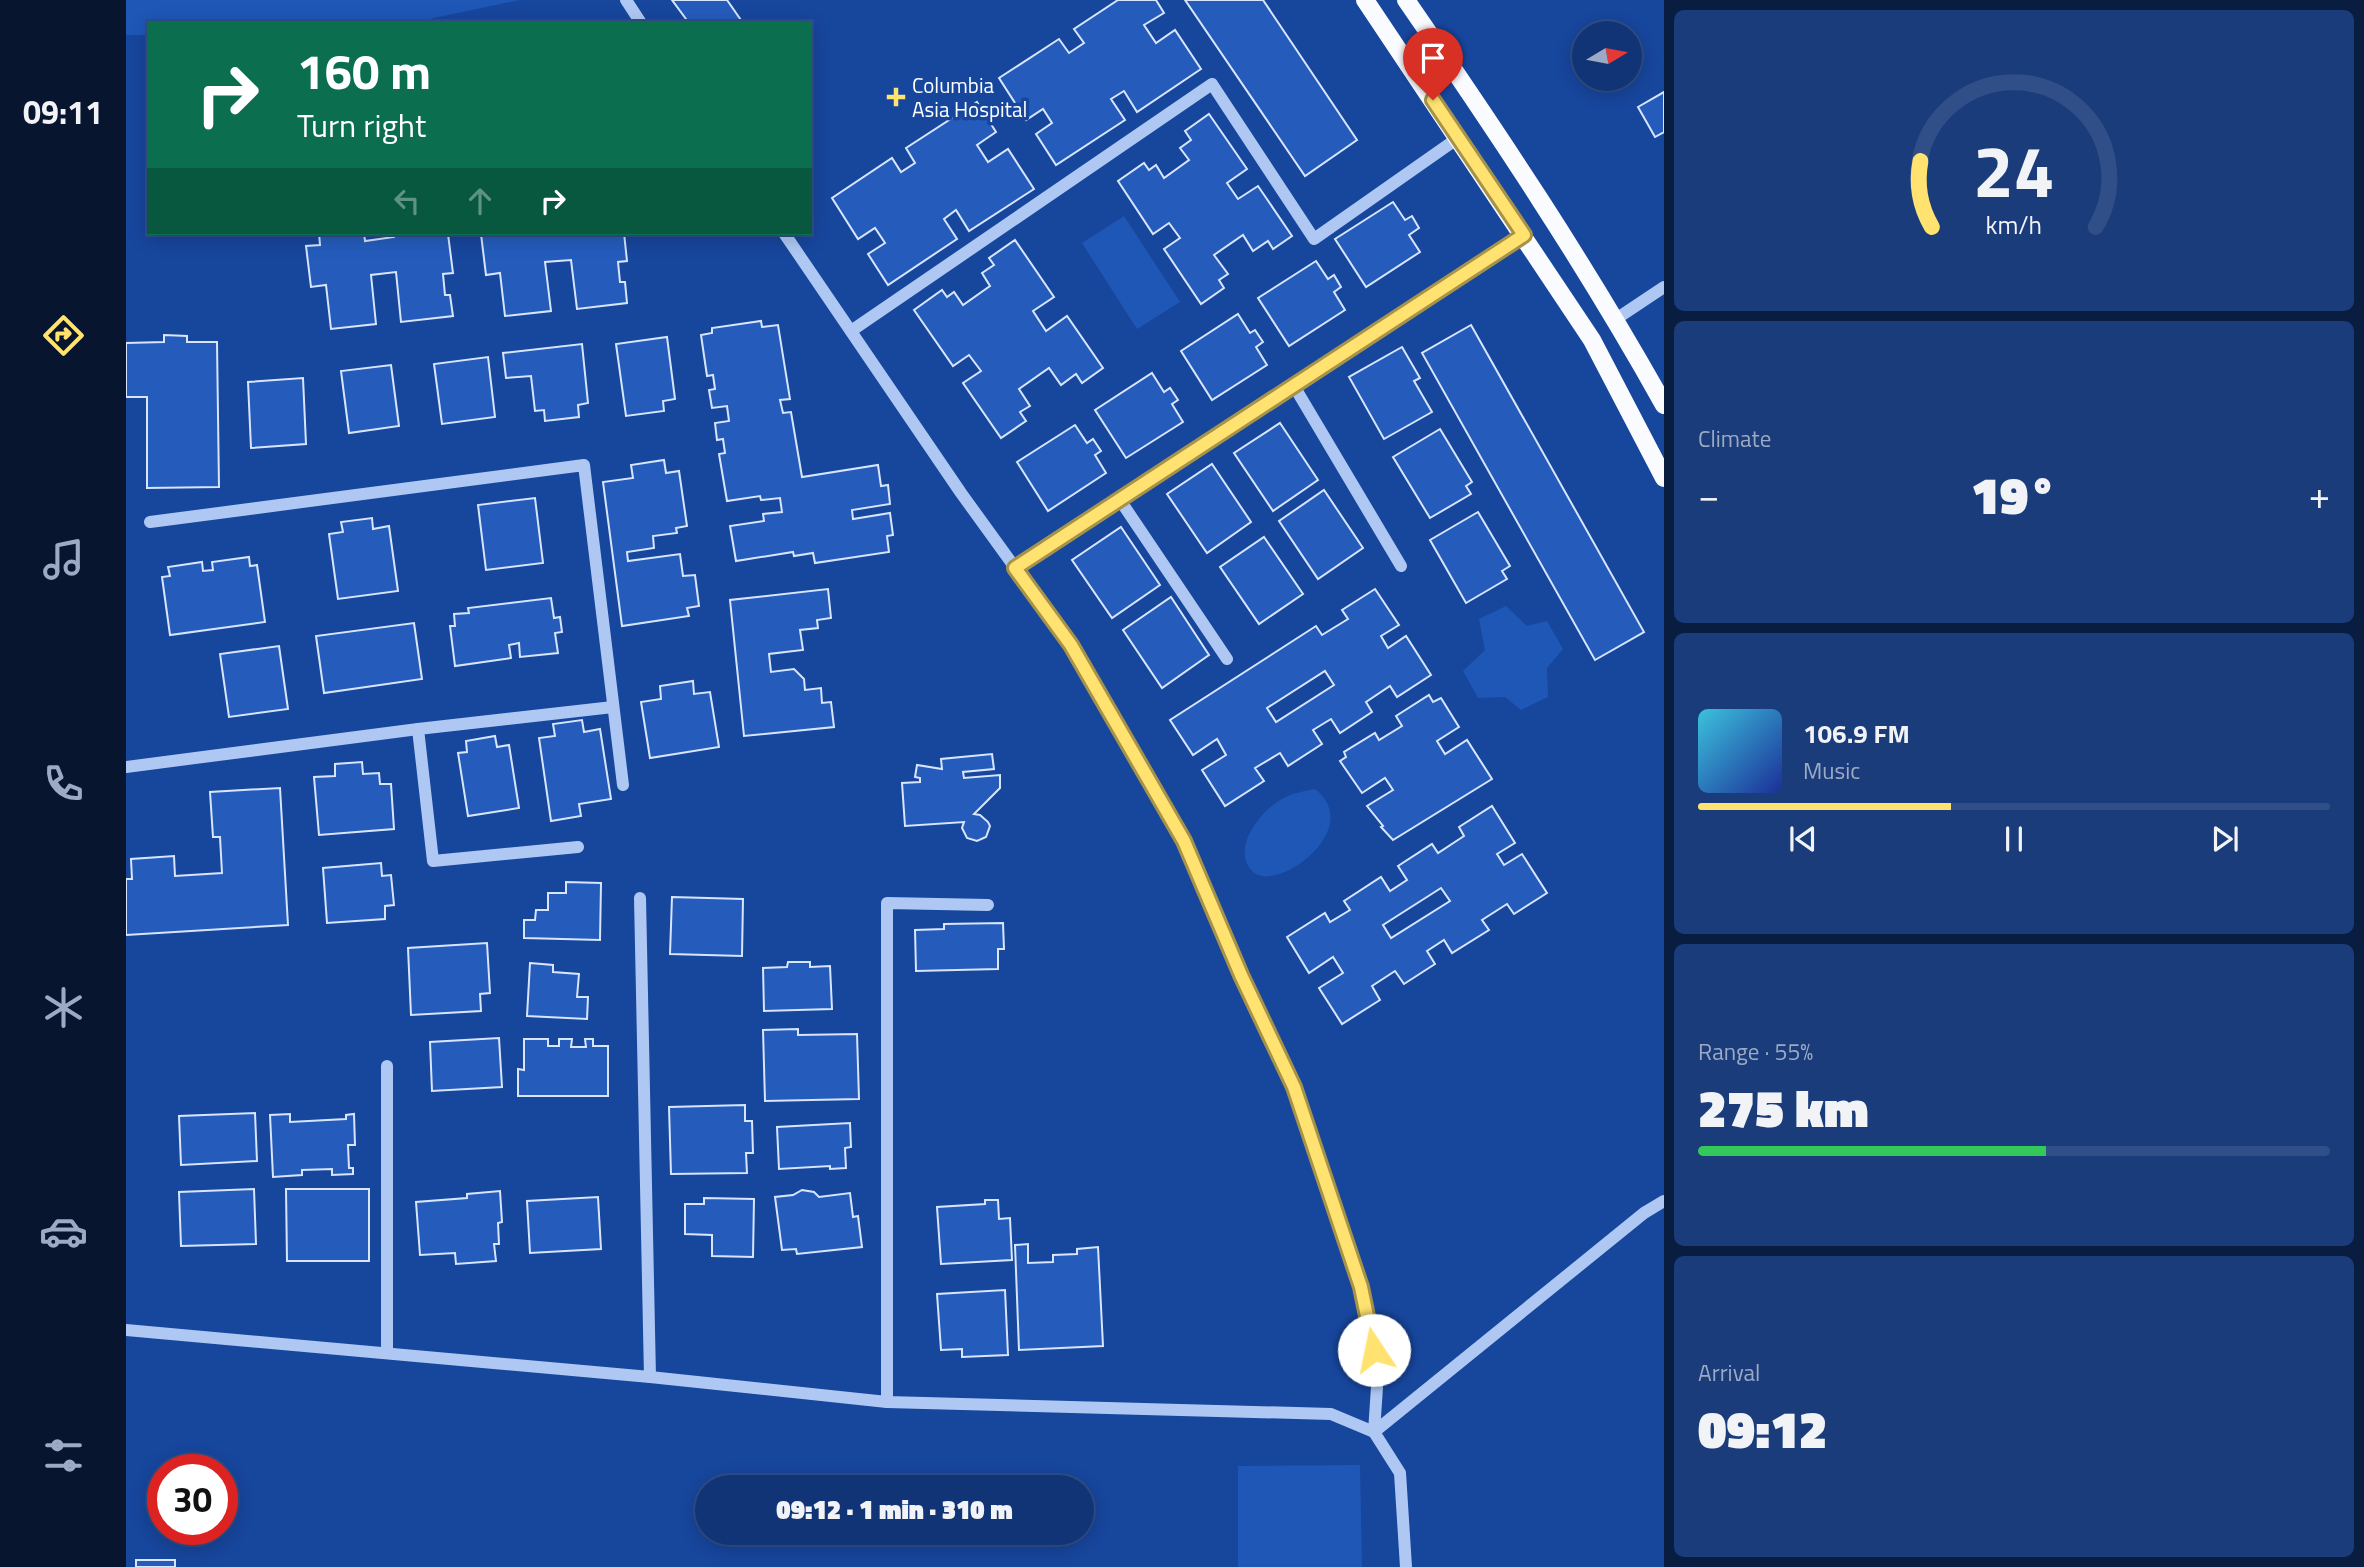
<!DOCTYPE html>
<meta charset="utf-8">
<style>
:root{--surface:#113476;--page:#1a3c7b;--text:#f1f3f6;--muted:#9caac5;--line:#304f88;--accent:#ffe270}
body{margin:0;font-family:"Titillium Web",sans-serif;background:var(--page);color:var(--text);height:100vh;display:flex;flex-direction:column;font-size:26px;white-space:nowrap}
*{box-sizing:border-box;margin:0}
p{font-size:23px;color:var(--muted)}
.icon{flex:none;width:38px;height:38px;fill:none;stroke:currentColor;stroke-width:2;stroke-linecap:round;stroke-linejoin:round}
.map{position:relative;flex:1;overflow:hidden}
.sheet{display:flex;flex-direction:column;gap:10px;padding:10px;background:#091d41;width:700px}
.sheet>*{flex:none}
.guide{position:absolute;left:21px;top:21px;width:665px;height:214px;border-radius:0px;box-shadow:0 4px 18px #0003,0 0 0 2px var(--line);background:#0b6e4f;color:#fff;overflow:hidden}
.needle{width:46px;rotate:80deg}
.tools{position:absolute;left:1446px;top:21px;display:grid;gap:14px}
.tools a{display:grid;place-items:center;width:70px;height:70px;border-radius:50%;background:var(--surface);box-shadow:0 4px 18px #0003,0 0 0 2px var(--line);font-size:35px}
.speed{position:absolute;left:21px;top:1454px;display:flex;gap:14px;font-size:35px;font-weight:700;text-align:center}
.speed>*{display:grid;place-content:center;width:91px;height:91px;border-radius:50%;background:var(--surface);box-shadow:0 4px 18px #0003,0 0 0 2px var(--line);line-height:1}
.speed .limit{border:10px solid #d22;background:#fff;color:#111}
.pin{position:absolute;display:grid;place-items:center;width:60px;height:60px;color:#fff;margin:-72px -30px;border-radius:50% 50% 50% 0;rotate:-45deg;box-shadow:0 0 7px #0007}
.pin .icon{rotate:45deg}
.me{position:absolute;width:77px;margin:-38px;rotate:349deg;stroke-linejoin:round;filter:drop-shadow(0 0 5px #0008)}
.turn{display:flex;align-items:center;gap:24px;height:147px;padding:0 35px;font-size:32px}
.turn .icon{width:91px;height:91px;stroke-width:2.5}
.turn b{display:block;font-size:49px;line-height:60px}
.lanes{display:flex;align-items:center;height:66px;padding:0 35px;background:#0003;justify-content:center;gap:35px;direction:ltr}
.lanes .off{opacity:.35}
.big{font-size:52px;font-weight:800;line-height:1.1}
.sheet .widget{flex:1;display:flex;flex-direction:column;justify-content:center;gap:10px;min-width:0;padding:0 24px;border-radius:10px;background:var(--page)}
.sheet .dial{align-items:center;gap:0}
.dial svg{height:182px;overflow:visible;fill:none;stroke:var(--line);stroke-width:7;stroke-linecap:round;text-anchor:middle}
.dial text{fill:var(--text);stroke:none}
.song{display:flex;align-items:center;gap:21px}
.cover{width:84px;height:84px;border-radius:10px;background:linear-gradient(135deg,hsl(190 70% 55%),hsl(230 70% 35%))}
.played{height:7px;border-radius:4px;background:linear-gradient(90deg,var(--accent) 40%,var(--line) 40%)}
.keys{display:flex;justify-content:space-around;direction:ltr}
.heat{display:flex;justify-content:space-between;align-items:center;font-size:38px;direction:ltr}
.charge{height:10px;border-radius:5px;background:linear-gradient(90deg,#34c759 55%,var(--line) 0)}
.trip{position:absolute;left:569px;top:1475px;width:399px;height:70px;border-radius:35px;background:var(--surface);box-shadow:0 4px 18px #0003,0 0 0 2px var(--line);font-weight:800;line-height:70px;text-align:center}
main{display:flex;flex:1;min-height:0}
.tabs{display:flex;flex-direction:column;width:126px;justify-content:space-around;align-items:center;background:#07152f;color:var(--muted)}
.tabs .icon{width:49px;height:49px}
.tabs .active{color:var(--accent)}
.tabs b{font-size:32px;color:var(--text)}
.map>svg:first-child{display:block}
.green{fill:#1f57b7}
.building{fill:#255cbc;stroke:#d7e5fd;stroke-width:2;fill-rule:evenodd}
.lines{fill:none;stroke-linecap:round;stroke-linejoin:round}
.minor{stroke:#aec8f3;stroke-width:12}
.major{stroke:#fafbff;stroke-width:18}
.route-casing{stroke:#a69349;stroke-width:18}
.route{stroke:#ffe270;stroke-width:12}
.poi-dot{fill:#ffe270;stroke:#17469d;stroke-width:2.5}
.labels{text-anchor:middle;dominant-baseline:central;stroke-width:7;stroke-linejoin:round;paint-order:stroke}
.poi-label{font-size:21px;fill:#fff;stroke:#17469d;text-anchor:start}
</style>
<main>
<nav class="tabs">
<b>09:11</b>
<svg class="icon active" aria-label="directions" viewBox="0 0 24 24"><path d="M12 3l9 9-9 9-9-9zM9 14v-3h6M13 9l2 2-2 2"/></svg>
<svg class="icon" aria-label="music" viewBox="0 0 24 24"><path d="M9 18V5l10-2v13"/><circle cx="6" cy="18" r="3"/><circle cx="16" cy="16" r="3"/></svg>
<svg class="icon" aria-label="phone" viewBox="0 0 24 24"><path d="M5 4h4l2 5-3 2q2 4 5 5l2-3 5 2v4C11 20 4 13 5 4z"/></svg>
<svg class="icon" aria-label="climate" viewBox="0 0 24 24"><path d="M12 3v18M4 7l16 10M4 17L20 7"/></svg>
<svg class="icon" aria-label="car" viewBox="0 0 24 24"><path d="M5 17H2v-5l4-1 3-4h7l3 4 3 1v5h-3M9 17h6M6 11h13"/><circle cx="7" cy="17" r="2"/><circle cx="17" cy="17" r="2"/></svg>
<svg class="icon" aria-label="filters" viewBox="0 0 24 24"><path d="M4 7h16M4 17h16"/><circle cx="9" cy="7" r="2"/><circle cx="15" cy="17" r="2"/></svg>
</nav>
<div class="map">
<svg width="1538" height="1567" viewBox="0 0 1538 1567">
<rect width="100%" height="100%" fill="#17469d"/>
<g class="green">
<polygon points="0,0 394,0 284,23 23,23 23,35 0,35"/>
<polygon points="998,216 1054,302 1011,329 956,243"/>
<polygon points="1380,606 1401,626 1421,621 1437,649 1421,668 1422,697 1395,710 1379,697 1352,698 1337,671 1359,650 1353,619"/>
<path d="M 1189,789 C 1240,829 1151,894 1127,872 C 1103,850 1136,808 1158,798 C 1167,793 1178,791 1189,789 Z"/>
<polygon points="1234,1465 1236,1567 1112,1567 1112,1466"/>
</g>
<g class="building">
<polygon points="546,0 601,0 617,23 563,23"/>
<polygon points="992,0 1030,0 1038,13 1018,25 1030,43 1049,30 1075,69 1011,112 998,91 985,99 999,120 930,165 910,134 926,123 917,109 900,120 873,78 933,39 943,53 958,43 948,29"/>
<polygon points="1059,0 1137,0 1231,140 1179,176"/>
<polygon points="1538,92 1538,132 1529,137 1512,107"/>
<polygon points="851,102 870,132 851,145 862,162 882,149 908,189 843,231 830,210 818,219 831,239 762,285 742,254 759,243 749,228 732,239 706,198 766,158 775,172 789,163 780,148"/>
<polygon points="1083,114 1121,169 1101,183 1112,199 1132,186 1166,236 1147,249 1142,241 1127,251 1117,235 1088,255 1102,274 1093,280 1098,288 1075,304 1038,249 1054,238 1043,223 1027,234 992,181 1018,163 1023,170 1030,165 1038,178 1063,160 1054,148 1065,140 1059,131"/>
<polygon points="1267,202 1279,220 1286,216 1293,228 1283,235 1294,252 1240,287 1209,239"/>
<polygon points="193,233 238,233 239,241 268,237 268,233 322,234 327,273 317,274 319,295 324,295 327,316 275,322 270,272 245,275 250,324 205,329 200,285 185,287 180,246 194,245"/>
<polygon points="363,233 498,233 501,261 492,262 494,282 499,282 501,303 451,309 445,260 419,262 425,311 379,316 374,273 360,275 355,234"/>
<polygon points="889,240 928,297 907,311 920,331 941,316 977,368 956,383 950,374 935,385 923,368 893,389 904,406 894,412 900,421 875,438 837,383 855,371 843,355 827,366 788,310 816,290 821,297 828,292 837,305 864,286 856,273 868,265 863,258"/>
<polygon points="1190,261 1202,279 1208,275 1215,287 1208,292 1219,310 1163,346 1132,298"/>
<polygon points="1112,314 1124,333 1129,330 1137,342 1130,347 1141,365 1086,400 1055,351"/>
<polygon points="635,321 636,327 652,325 664,399 654,400 657,413 665,412 676,477 752,465 755,486 762,485 764,504 726,510 727,519 764,513 767,535 761,536 763,552 689,563 687,553 668,556 667,552 610,561 604,526 638,521 637,514 656,512 654,498 635,500 634,496 601,501 593,454 599,453 597,439 591,440 589,423 603,421 601,406 586,408 583,390 589,389 587,375 581,376 575,335 586,333 586,328"/>
<polygon points="1345,325 1518,632 1469,660 1296,353"/>
<polygon points="38,335 61,336 61,342 91,342 93,487 21,488 21,397 0,397 0,343 38,342"/>
<polygon points="541,337 549,399 537,401 538,411 500,416 490,344"/>
<polygon points="456,344 462,403 452,405 453,417 419,421 418,410 409,411 405,376 380,378 377,353"/>
<polygon points="1276,347 1294,378 1288,381 1306,412 1258,439 1223,377"/>
<polygon points="362,357 369,417 316,424 308,364"/>
<polygon points="265,365 273,426 223,433 215,371"/>
<polygon points="1026,373 1038,392 1044,388 1052,400 1046,404 1057,422 1000,458 969,410"/>
<polygon points="177,378 180,444 125,448 122,382"/>
<polygon points="1154,423 1192,480 1147,511 1108,453"/>
<polygon points="949,425 961,443 967,439 975,451 969,455 980,473 922,511 891,462"/>
<polygon points="1314,429 1346,482 1340,486 1345,494 1304,518 1267,457"/>
<polygon points="538,460 540,473 553,471 561,526 550,528 551,533 527,536 528,548 501,552 502,561 554,554 557,576 569,575 573,606 561,608 563,616 496,626 477,482 507,478 505,465"/>
<polygon points="1086,464 1125,522 1081,553 1041,494"/>
<polygon points="1198,490 1237,548 1192,579 1153,521"/>
<polygon points="409,498 417,563 360,570 352,505"/>
<polygon points="1352,512 1384,566 1376,571 1381,579 1340,603 1304,540"/>
<polygon points="246,518 247,529 263,526 272,591 212,599 203,534 217,532 215,522"/>
<polygon points="995,527 1034,585 986,618 946,560"/>
<polygon points="1138,537 1177,594 1133,624 1094,567"/>
<polygon points="123,557 124,566 131,565 139,622 44,635 36,577 44,576 42,567 76,562 77,571 87,570 86,562"/>
<polygon points="702,589 705,618 691,620 692,628 674,630 677,650 643,654 645,672 668,669 678,679 679,690 695,688 696,703 705,702 708,727 618,736 604,600"/>
<path d="M 1249,589 L 1273,625 L 1255,636 L 1262,648 L 1280,636 L 1305,675 L 1271,697 L 1264,686 L 1240,702 L 1246,712 L 1214,733 L 1205,719 L 1187,730 L 1196,744 L 1162,766 L 1154,753 L 1129,768 L 1138,781 L 1099,806 L 1076,770 L 1100,755 L 1091,739 L 1067,755 L 1044,720 L 1190,626 L 1196,635 L 1222,619 L 1216,610 ZM 1199,671 L 1208,685 L 1150,722 L 1141,708 Z"/>
<polygon points="1045,597 1083,655 1036,688 997,630"/>
<polygon points="425,598 428,618 434,617 436,632 429,633 432,653 394,657 393,643 383,645 385,658 329,666 324,626 329,626 328,614 343,613 342,608"/>
<polygon points="288,623 296,679 198,693 190,636"/>
<polygon points="153,646 162,709 103,717 94,654"/>
<polygon points="567,681 568,694 584,692 593,747 524,758 515,702 535,699 534,686"/>
<polygon points="1303,695 1307,702 1315,698 1333,727 1311,741 1319,754 1341,740 1366,779 1267,840 1255,827 1257,826 1241,806 1267,790 1259,778 1236,793 1214,761 1220,757 1218,752 1249,733 1253,740 1276,726 1270,716"/>
<polygon points="456,720 458,732 474,729 485,799 453,804 455,816 425,821 413,738 429,736 427,724"/>
<polygon points="369,736 371,747 383,745 393,808 342,816 332,753 341,752 340,741"/>
<polygon points="866,754 868,769 837,772 838,778 874,775 874,788 848,814 854,815 862,822 864,826 860,837 851,841 841,838 836,828 838,822 779,826 776,783 794,782 794,778 789,777 791,765 816,769 815,759"/>
<polygon points="236,762 237,774 253,773 254,784 265,784 268,829 193,835 188,777 209,776 209,764"/>
<polygon points="154,788 162,925 0,935 0,879 6,879 5,859 48,856 49,876 96,873 94,837 87,837 84,792"/>
<path d="M 1366,806 L 1389,843 L 1371,854 L 1378,865 L 1396,854 L 1421,893 L 1388,914 L 1381,904 L 1356,920 L 1363,930 L 1326,953 L 1318,940 L 1301,951 L 1309,964 L 1278,984 L 1269,971 L 1246,986 L 1254,1000 L 1216,1024 L 1193,988 L 1217,973 L 1207,957 L 1183,973 L 1161,937 L 1199,913 L 1204,922 L 1224,910 L 1218,901 L 1255,877 L 1264,891 L 1281,880 L 1272,866 L 1306,844 L 1312,853 L 1338,836 L 1333,827 ZM 1315,888 L 1324,901 L 1265,938 L 1257,925 Z"/>
<polygon points="255,863 256,876 265,875 268,905 259,906 259,919 201,923 197,868"/>
<polygon points="440,882 475,883 474,940 398,938 398,920 409,920 410,910 422,910 422,893 440,893"/>
<polygon points="546,897 617,899 616,956 544,954"/>
<polygon points="877,923 878,949 872,949 872,969 790,971 789,930 818,929 818,924"/>
<polygon points="361,943 364,993 354,994 355,1011 285,1015 282,948"/>
<polygon points="662,962 684,962 684,967 704,966 706,1009 638,1011 637,968 661,967"/>
<polygon points="404,963 427,965 427,972 453,974 451,997 462,997 461,1019 401,1016"/>
<polygon points="672,1029 672,1035 731,1034 733,1099 639,1101 637,1030"/>
<polygon points="373,1038 376,1087 306,1091 304,1042"/>
<polygon points="398,1039 422,1039 422,1046 433,1046 433,1039 446,1039 445,1047 460,1047 459,1039 467,1039 467,1046 482,1046 482,1096 392,1096 392,1069 398,1070"/>
<polygon points="619,1105 619,1121 626,1121 627,1153 620,1153 621,1173 545,1174 543,1107"/>
<polygon points="129,1113 131,1161 55,1165 53,1116"/>
<polygon points="164,1114 164,1122 220,1119 220,1115 228,1114 229,1145 222,1145 223,1168 227,1168 227,1174 206,1175 206,1169 176,1170 176,1175 147,1177 144,1115"/>
<polygon points="724,1123 725,1147 719,1148 720,1168 704,1169 704,1166 653,1169 651,1127"/>
<polygon points="128,1189 130,1244 55,1246 53,1192"/>
<polygon points="160,1189 243,1189 243,1261 161,1261"/>
<polygon points="676,1190 688,1192 693,1197 724,1193 727,1217 732,1216 736,1247 671,1254 670,1249 656,1250 649,1197 667,1195"/>
<polygon points="374,1191 376,1222 372,1223 373,1244 368,1244 370,1261 330,1264 329,1253 294,1255 290,1202 341,1198 341,1194"/>
<polygon points="472,1197 475,1249 404,1253 401,1201"/>
<polygon points="578,1198 628,1199 627,1257 586,1256 586,1235 559,1234 559,1204 578,1204"/>
<polygon points="859,1200 872,1200 873,1219 884,1218 886,1260 815,1264 811,1207 859,1204"/>
<polygon points="902,1244 902,1263 927,1262 927,1255 951,1254 951,1249 972,1247 977,1346 893,1350 889,1245"/>
<polygon points="879,1290 882,1355 836,1357 836,1349 815,1350 811,1294"/>
<rect x="10" y="1560" width="39" height="7"/>
</g>
<g class="lines">
<g class="minor">
<polyline points="500,0 515,23"/>
<polyline points="658,233 835,493 945,645 1058,841 1115,975 1168,1087 1235,1287 1252,1372 1248,1432"/>
<polyline points="1490,319 1538,287"/>
<polyline points="725,331 1086,84 1188,239 1332,138"/>
<polyline points="1168,386 1275,566"/>
<polyline points="994,500 1101,659"/>
<polyline points="24,522 458,465 497,785"/>
<polyline points="889,568 1397,235"/>
<polyline points="0,767 292,729"/>
<polyline points="452,847 307,861 292,729 487,707"/>
<polyline points="514,898 524,1377"/>
<polyline points="261,1066 261,1353"/>
<polyline points="0,1330 524,1377 761,1402 1205,1414 1248,1432 1274,1473 1280,1567"/>
<polyline points="761,1402 761,903 862,905"/>
<polyline points="1248,1432 1518,1213 1538,1201"/>
</g>
<g class="major">
<polyline points="1239,0 1466,340 1538,478"/>
<path d="M 1280,0 C 1371,132 1460,265 1538,405"/>
</g>
</g>
<g class="lines">
<defs>
<polyline id="route" points="1248,1350 1235,1287 1168,1087 1115,975 1058,841 945,645 889,568 1398,235 1307,100"/>
</defs>
<use href="#route" class="route-casing"/>
<use href="#route" class="route"/>
</g>
<path class="poi-dot" d="M766.5 86.5h7v7h7v7h-7v7h-7v-7h-7v-7h7z"/>
<g class="labels">
<g class="poi-label">
<text x="786" y="85">Columbia<tspan x="786" dy="24">Asia Hospital</tspan></text>
</g>
</g>
</svg>
<div class="tools">
<a><svg class="needle" viewBox="-14 -14 28 28"><path d="M0-13l5 13h-10z" fill="#e53935"/><path d="M0 13l5-13h-10z" fill="#9caac5"/></svg></a>
</div>
<div class="speed"><div class="limit">30</div></div>
<div class="pin" style="left:1307px;top:100px;background:#d93025"><svg class="icon" aria-label="arrive" viewBox="0 0 24 24"><path d="M6 21V4h12l-3 4 3 4H6"/></svg></div>
<svg class="me" style="left:1248px;top:1350px" viewBox="-20 -20 40 40"><circle r="19" fill="#fff"/><path d="M0-13L10 11 0 6-10 11z" fill="#ffe270"/></svg>
<div class="trip">09:12 · 1 min · 310 m</div>
<div class="guide">
<div class="turn"><svg class="icon" aria-label="right" viewBox="0 0 24 24"><path d="M7 20v-9h11M14 6l5 5-5 5"/></svg><div><b>160 m</b>Turn right</div></div>
<div class="lanes"><svg class="icon off" aria-label="left" viewBox="0 0 24 24"><path d="M17 20v-9H6M10 6l-5 5 5 5"/></svg><svg class="icon off" aria-label="ahead" viewBox="0 0 24 24"><path d="M12 20V5M6 11l6-6 6 6"/></svg><svg class="icon" aria-label="right" viewBox="0 0 24 24"><path d="M7 20v-9h11M14 6l5 5-5 5"/></svg></div>
</div>
</div>
<section class="sheet">
<div class="widget dial"><svg viewBox="0 0 100 80">
<path d="M14 69A42 42 0 1 1 86 69"/>
<path d="M14 69A42 42 0 0 1 9 40" stroke="#ffe270"/>
<text x="50" y="56" font-size="32" font-weight="700">24</text>
<text x="50" y="72" font-size="11">km/h</text>
</svg></div>
<div class="widget"><p>Climate</p>
<div class="heat"><a>−</a><b class="big">19°</b><a>+</a></div>
</div>
<div class="widget">
<div class="song"><i class="cover"></i><div><b>106.9 FM</b><p>Music</p></div></div>
<div class="played"></div>
<div class="keys"><svg class="icon" aria-label="previous" viewBox="0 0 24 24"><path d="M18 5L8 12l10 7zM5 5v14"/></svg><svg class="icon" aria-label="pause" viewBox="0 0 24 24"><path d="M8 5v14M16 5v14"/></svg><svg class="icon" aria-label="next" viewBox="0 0 24 24"><path d="M6 5l10 7-10 7zM19 5v14"/></svg></div>
</div>
<div class="widget"><p>Range · 55%</p><b class="big">275 km</b><div class="charge"></div></div>
<div class="widget"><p>Arrival</p><b class="big">09:12</b></div>
</section>
</main>
